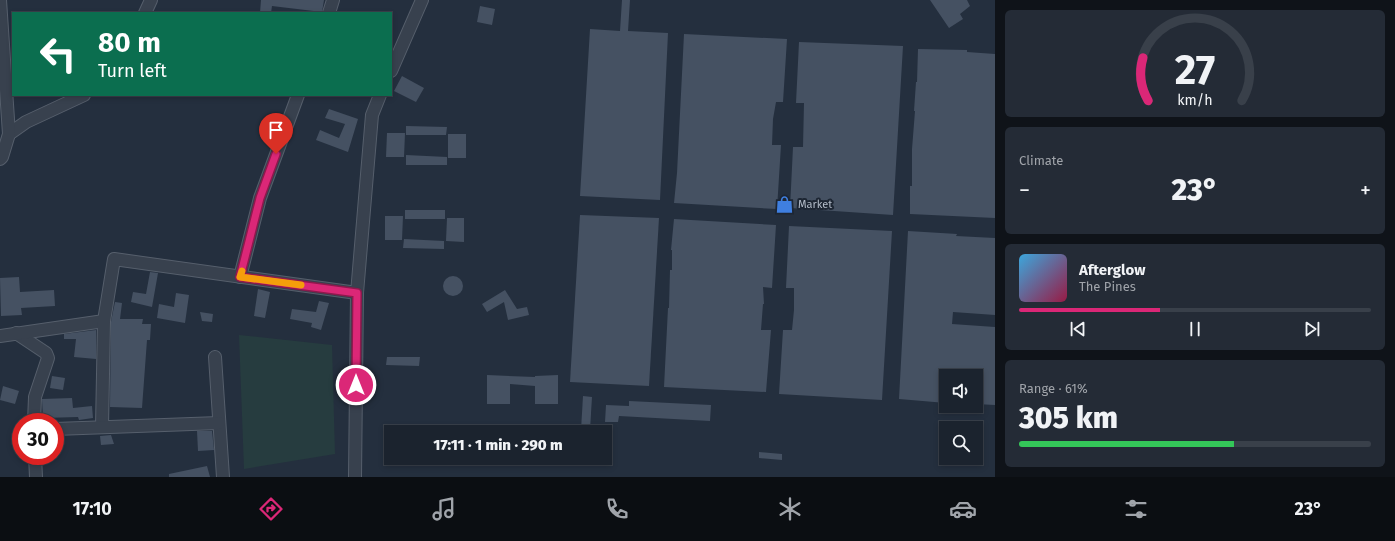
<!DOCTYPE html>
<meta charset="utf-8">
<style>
:root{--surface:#1b232e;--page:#242b36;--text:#f1f3f6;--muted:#a0a4aa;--line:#39404a;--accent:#db2777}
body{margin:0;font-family:"Fira Sans",sans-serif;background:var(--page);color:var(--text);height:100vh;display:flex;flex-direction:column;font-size:15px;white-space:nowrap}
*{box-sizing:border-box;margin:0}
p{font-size:13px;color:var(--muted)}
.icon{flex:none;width:22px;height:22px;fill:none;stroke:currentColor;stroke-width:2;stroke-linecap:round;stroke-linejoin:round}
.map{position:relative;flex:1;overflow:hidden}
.sheet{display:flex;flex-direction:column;gap:10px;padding:10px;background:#0f1319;width:400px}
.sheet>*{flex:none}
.banner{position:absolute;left:12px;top:12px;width:380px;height:84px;border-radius:0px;box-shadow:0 2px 6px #0003,0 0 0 1px var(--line);background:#0b6e4f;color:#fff;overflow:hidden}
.fabs{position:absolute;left:939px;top:369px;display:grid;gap:8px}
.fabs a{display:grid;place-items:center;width:44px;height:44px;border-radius:0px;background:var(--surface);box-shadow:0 2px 6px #0003,0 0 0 1px var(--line);font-size:20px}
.speed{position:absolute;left:12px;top:413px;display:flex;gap:8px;font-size:20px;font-weight:700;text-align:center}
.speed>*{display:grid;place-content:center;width:52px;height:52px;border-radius:50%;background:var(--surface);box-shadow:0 2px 6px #0003,0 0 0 1px var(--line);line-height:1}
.speed .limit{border:6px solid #d22;background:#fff;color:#111}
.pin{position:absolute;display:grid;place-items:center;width:34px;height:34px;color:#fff;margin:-41px -17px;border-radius:50% 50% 50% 0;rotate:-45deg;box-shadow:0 0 4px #0007}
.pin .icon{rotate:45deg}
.me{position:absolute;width:44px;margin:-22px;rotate:0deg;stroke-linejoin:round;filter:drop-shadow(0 0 3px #0008)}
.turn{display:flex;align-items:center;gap:14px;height:84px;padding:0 20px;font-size:18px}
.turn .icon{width:52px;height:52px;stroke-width:2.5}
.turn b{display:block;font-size:28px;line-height:34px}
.big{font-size:30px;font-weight:800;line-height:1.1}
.sheet .widget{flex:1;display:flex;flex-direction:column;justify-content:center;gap:6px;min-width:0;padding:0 14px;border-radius:6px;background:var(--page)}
.sheet .dial{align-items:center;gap:0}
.dial svg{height:104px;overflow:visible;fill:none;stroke:var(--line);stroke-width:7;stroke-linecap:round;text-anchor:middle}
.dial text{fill:var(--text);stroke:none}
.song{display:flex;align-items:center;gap:12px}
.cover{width:48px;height:48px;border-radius:6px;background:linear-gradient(135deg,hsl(200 70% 55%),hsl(340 70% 35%))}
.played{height:4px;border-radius:2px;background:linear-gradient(90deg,var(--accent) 40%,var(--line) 40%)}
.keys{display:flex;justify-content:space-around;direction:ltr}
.heat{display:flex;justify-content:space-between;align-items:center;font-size:22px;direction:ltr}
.charge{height:6px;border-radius:3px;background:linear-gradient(90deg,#34c759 61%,var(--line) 0)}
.trip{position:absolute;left:384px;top:425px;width:228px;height:40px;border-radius:0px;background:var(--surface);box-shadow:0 2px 6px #0003,0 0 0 1px var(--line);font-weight:800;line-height:40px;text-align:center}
.menu{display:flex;height:64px;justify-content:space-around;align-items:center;background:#0b0e12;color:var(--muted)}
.menu .icon{width:28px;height:28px}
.menu .current{color:var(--accent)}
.menu b{font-size:18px;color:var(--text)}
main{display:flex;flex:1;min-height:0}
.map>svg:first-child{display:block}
.green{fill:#263c3f}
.building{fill:#455162}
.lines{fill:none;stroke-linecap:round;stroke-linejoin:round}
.minor-casing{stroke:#565f6c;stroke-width:14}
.minor{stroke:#38414e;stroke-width:12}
.route-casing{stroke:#8e194d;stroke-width:10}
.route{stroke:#db2777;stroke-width:7}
.slow{stroke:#f59e0b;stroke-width:7}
.labels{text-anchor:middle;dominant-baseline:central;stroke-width:4;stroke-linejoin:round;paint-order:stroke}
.poi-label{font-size:11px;fill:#b4bcc9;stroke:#1d2633;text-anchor:start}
</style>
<main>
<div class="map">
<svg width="995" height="477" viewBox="0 0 995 477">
<rect width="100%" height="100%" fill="#242f3e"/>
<polygon class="green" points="239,335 332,345 335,454 244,469"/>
<g class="building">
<polygon points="261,0 324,0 322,12 272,6 271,13 260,13"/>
<polygon points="622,0 630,0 628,31 668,33 660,200 580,196 590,29 620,31"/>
<polygon points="930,0 967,0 970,6 960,14 963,19 949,28"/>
<polygon points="480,6 495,9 492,25 477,22"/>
<polygon points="684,34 787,39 783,102 776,102 773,119 772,145 781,145 777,209 674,203 677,173"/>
<polygon points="799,42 903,46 893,215 790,208 793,147 803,147 804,103 796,103"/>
<polygon points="918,49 967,50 967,52 995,54 995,218 910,214 910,186 912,186 912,149 915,111 914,111 916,82 917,82"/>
<polygon points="402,76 424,88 416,102 394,91"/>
<polygon points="329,109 358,119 348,152 316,140 320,130 339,138 345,124 325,118"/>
<polygon points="406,126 447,127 446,135 406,135"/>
<polygon points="387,133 405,133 404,157 386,157"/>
<rect x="448" y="134" width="18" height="24"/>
<polygon points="406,155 447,157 447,165 406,165"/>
<rect x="405" y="210" width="40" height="9"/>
<polygon points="580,215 659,218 649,386 570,382"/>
<polygon points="385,216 403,216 402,240 385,240"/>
<polygon points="447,218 464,218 464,242 446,241"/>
<polygon points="674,219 776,225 772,288 763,287 764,304 763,304 761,330 771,330 766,392 664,387 668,308 669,308 670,270 672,270 672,250 671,250"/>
<polygon points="789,226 892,231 882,400 779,394 783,330 792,330 794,310 794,288 786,288"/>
<polygon points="908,231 957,234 956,236 995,238 995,315 953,312 952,324 995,327 995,405 976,404 976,370 949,369 948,376 946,376 946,403 899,399"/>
<polygon points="404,239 444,241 444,249 403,248"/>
<polygon points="150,272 158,273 152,307 131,302 133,292 146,294"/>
<circle cx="453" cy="286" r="10"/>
<polygon points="19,277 20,292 54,290 55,306 21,308 22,315 1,316 0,278"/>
<polygon points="258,289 270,292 265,318 254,316"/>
<polygon points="505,290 517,309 527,307 529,315 508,320 504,302 487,312 482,304"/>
<polygon points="176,293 189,295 185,323 157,318 159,304 174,307"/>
<polygon points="319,301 329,303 321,330 311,327 312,323 290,319 292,309 316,312"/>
<polygon points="115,302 122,303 120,319 143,319 142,324 151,324 150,340 147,340 142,408 110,407 111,322"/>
<polygon points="200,312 213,314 212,322 202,321"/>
<polygon points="96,330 96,359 74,357 76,339 64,339 64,334"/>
<polygon points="387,357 420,357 419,366 386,365"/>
<polygon points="487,375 535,377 535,376 558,375 558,404 535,404 535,386 510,384 510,404 487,404"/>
<polygon points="52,376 65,378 63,390 50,388"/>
<polygon points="3,386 19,391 15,404 0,400"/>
<polygon points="583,396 592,397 590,430 581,430"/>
<polygon points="72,398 73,408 92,406 93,418 79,420 78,417 43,418 42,399"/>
<polygon points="629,401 711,405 710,421 619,416 618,422 605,422 606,405 629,406"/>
<polygon points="197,431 212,431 214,450 198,451"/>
<polygon points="111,435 114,444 101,445 100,436"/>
<polygon points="759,452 782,454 782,460 759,458"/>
<polygon points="207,466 210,477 169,477 169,474"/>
</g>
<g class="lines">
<defs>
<g id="minor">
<polyline points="145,13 151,0"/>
<polyline points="329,13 333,0"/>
<polyline points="391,71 422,0"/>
<polyline points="9,134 26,122 84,95"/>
<polyline points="0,159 2,157 9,134 0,0"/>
<polyline points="240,277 260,198 298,95"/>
<polyline points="16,333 46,353 48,358 35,397 34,422"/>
<polyline points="0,336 104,321"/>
<polyline points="215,357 223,477"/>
<polyline points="102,427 104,321 114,259 357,293 372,115 380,95"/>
<polyline points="55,429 219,423"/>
<polyline points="35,456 36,477"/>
<polyline points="355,477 357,293"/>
</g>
</defs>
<use href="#minor" class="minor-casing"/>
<use href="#minor" class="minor"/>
</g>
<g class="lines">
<defs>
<polyline id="route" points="276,154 260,198 240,277 357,293 356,385"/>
</defs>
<use href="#route" class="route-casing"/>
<use href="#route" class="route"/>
<polyline class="slow" points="242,271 240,277 301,285"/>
</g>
<defs>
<symbol id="shop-bare" viewBox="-9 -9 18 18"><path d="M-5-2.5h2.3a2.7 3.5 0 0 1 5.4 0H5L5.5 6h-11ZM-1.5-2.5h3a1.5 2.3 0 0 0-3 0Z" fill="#3f7fe0" stroke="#1d2633" stroke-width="2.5" paint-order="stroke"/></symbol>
</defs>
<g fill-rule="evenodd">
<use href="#shop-bare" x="772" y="192" width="25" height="25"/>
</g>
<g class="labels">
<g class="poi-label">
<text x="798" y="204">Market</text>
</g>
</g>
</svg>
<div class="fabs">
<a><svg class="icon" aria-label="sound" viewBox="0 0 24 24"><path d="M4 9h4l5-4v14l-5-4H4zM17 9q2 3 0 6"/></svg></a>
<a><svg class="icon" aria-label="search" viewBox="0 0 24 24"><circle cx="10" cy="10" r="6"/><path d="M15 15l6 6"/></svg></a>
</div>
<div class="speed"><div class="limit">30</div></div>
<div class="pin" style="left:276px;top:154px;background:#d93025"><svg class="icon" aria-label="arrive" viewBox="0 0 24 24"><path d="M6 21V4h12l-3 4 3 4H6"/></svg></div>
<svg class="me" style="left:356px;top:385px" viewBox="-20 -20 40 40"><circle r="17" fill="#db2777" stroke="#fff" stroke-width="3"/><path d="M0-11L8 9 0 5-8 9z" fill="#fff"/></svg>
<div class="trip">17:11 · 1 min · 290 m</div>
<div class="banner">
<div class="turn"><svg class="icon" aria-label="left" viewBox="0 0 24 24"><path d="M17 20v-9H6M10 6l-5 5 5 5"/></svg><div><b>80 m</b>Turn left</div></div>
</div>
</div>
<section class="sheet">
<div class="widget dial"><svg viewBox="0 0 100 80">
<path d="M14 69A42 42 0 1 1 86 69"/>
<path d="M14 69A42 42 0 0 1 10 36" stroke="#db2777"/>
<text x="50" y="56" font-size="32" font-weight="700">27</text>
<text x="50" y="72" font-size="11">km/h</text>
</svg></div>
<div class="widget"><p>Climate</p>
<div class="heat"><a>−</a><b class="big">23°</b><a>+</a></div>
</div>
<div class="widget">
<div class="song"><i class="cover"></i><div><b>Afterglow</b><p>The Pines</p></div></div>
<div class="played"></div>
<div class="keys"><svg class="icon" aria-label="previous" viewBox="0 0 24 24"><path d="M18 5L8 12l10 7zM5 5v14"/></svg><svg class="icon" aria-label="pause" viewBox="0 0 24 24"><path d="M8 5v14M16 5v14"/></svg><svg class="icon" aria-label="next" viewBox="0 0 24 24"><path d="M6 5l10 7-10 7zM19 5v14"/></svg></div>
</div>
<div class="widget"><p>Range · 61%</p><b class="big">305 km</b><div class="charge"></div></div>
</section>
</main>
<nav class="menu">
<b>17:10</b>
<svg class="icon current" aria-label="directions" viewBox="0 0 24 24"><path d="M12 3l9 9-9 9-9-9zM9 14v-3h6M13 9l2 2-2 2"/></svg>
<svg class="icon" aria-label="music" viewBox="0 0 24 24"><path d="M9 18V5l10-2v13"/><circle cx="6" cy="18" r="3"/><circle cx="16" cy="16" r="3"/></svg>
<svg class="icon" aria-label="phone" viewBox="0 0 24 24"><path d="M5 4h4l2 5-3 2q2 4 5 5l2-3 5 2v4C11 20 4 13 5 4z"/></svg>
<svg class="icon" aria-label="climate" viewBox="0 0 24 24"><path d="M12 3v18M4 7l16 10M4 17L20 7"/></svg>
<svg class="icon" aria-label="car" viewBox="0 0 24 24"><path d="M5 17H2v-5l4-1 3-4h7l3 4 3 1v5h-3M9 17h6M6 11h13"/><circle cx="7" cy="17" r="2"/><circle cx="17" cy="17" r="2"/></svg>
<svg class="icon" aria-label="filters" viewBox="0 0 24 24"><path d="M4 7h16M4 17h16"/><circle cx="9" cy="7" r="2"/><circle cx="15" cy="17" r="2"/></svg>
<b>23°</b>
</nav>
